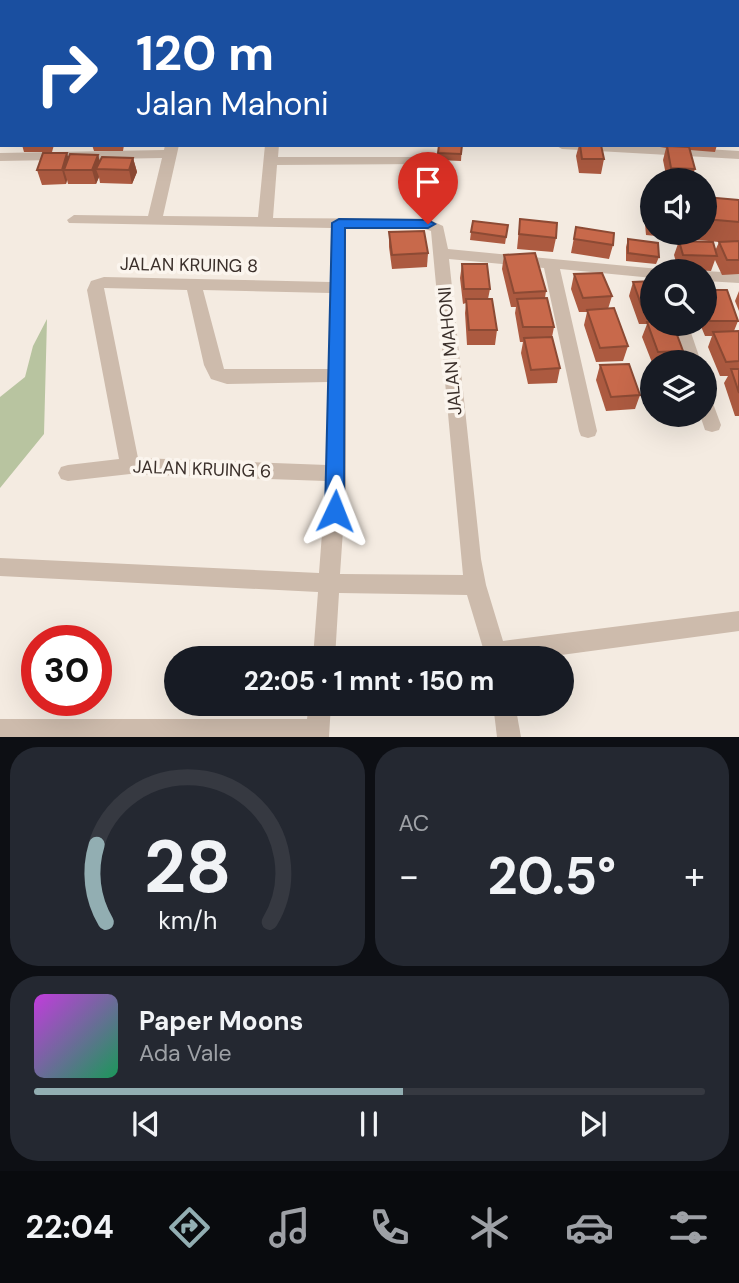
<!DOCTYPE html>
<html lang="id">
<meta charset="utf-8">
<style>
:root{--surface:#171b24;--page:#242831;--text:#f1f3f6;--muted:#9ea1a6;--line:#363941;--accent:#92aeb2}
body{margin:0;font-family:"DM Sans",sans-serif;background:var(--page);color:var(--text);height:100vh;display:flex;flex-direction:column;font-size:26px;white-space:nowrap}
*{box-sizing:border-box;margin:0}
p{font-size:23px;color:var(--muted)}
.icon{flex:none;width:38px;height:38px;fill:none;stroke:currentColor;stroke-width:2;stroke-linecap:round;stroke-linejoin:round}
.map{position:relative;height:737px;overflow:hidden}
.sheet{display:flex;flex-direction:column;gap:10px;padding:10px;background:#0d0f14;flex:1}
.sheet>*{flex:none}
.hud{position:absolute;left:0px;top:0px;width:740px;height:147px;box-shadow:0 7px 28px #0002;background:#1a4fa0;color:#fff;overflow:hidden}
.tools{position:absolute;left:640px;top:168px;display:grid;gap:14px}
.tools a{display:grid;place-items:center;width:77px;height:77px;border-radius:50%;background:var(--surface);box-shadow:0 7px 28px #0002;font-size:35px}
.speed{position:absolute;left:21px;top:625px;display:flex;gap:14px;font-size:35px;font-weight:700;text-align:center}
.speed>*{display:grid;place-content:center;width:91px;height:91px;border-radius:50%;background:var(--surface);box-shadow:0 7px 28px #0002;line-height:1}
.speed .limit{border:10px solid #d22;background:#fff;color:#111}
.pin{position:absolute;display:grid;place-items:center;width:60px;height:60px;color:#fff;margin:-72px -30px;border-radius:50% 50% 50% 0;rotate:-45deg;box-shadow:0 0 7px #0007}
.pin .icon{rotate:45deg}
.me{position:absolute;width:77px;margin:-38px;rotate:2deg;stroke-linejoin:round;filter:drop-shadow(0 0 5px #0008)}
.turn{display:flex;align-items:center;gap:24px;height:147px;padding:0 21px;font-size:32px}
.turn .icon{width:91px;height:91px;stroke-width:2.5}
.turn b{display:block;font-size:49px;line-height:60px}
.big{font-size:52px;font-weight:700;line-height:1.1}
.sheet .widget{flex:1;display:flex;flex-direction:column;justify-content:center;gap:10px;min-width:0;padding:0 24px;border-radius:28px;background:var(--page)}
.sheet .dial{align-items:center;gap:0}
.dial svg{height:182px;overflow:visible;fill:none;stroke:var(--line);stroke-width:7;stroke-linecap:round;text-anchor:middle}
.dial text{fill:var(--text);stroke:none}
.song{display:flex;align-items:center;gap:21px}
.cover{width:84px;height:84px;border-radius:10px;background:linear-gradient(135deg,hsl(290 70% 55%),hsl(150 70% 35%))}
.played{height:7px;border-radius:4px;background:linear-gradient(90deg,var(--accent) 55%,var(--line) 55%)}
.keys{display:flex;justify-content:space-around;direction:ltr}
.heat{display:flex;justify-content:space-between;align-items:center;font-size:38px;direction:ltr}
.sheet .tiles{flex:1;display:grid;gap:10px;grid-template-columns:1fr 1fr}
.widget:last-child{grid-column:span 2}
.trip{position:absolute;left:164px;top:646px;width:410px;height:70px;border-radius:35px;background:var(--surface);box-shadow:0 7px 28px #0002;font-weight:700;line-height:70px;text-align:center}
.menu{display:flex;height:112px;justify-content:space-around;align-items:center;background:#090b0e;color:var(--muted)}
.menu .icon{width:49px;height:49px}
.menu .current{color:var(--accent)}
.menu b{font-size:32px;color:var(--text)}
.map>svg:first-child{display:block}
.green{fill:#b8c4a0}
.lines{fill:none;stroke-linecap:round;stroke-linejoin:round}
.minor{fill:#cdbbac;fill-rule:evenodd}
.wall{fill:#ac5a40}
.shaded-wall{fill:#8c4a34}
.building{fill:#c8694b;stroke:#8c4a34;stroke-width:2}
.route{fill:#1a73e8;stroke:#114b97;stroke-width:2}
.labels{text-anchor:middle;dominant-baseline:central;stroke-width:7;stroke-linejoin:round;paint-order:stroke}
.street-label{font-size:18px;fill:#3b302b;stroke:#fbf5ee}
</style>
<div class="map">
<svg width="739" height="737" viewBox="0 0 739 737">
<rect width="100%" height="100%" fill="#f4ebe1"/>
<polygon class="green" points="47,319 44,434 0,488 0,397 25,377 33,346"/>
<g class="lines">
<g class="minor">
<rect x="206" y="0" width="12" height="2"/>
<rect x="286" y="0" width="12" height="2"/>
<rect x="349" y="0" width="12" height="2"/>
<rect x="667" y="0" width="12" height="2"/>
<polygon points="0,25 2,25 0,32"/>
<rect x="738" y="136" width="1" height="9"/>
<path d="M 165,145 L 179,145 L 163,216 L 258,217 L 265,145 L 279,145 L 278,157 L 417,157 L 422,158 L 422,164 L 277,165 L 273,218 L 428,219 L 443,226 L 448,249 L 659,269 L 660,271 L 653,271 L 653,278 L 560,269 L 597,431 L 595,436 L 588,438 L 581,436 L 579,431 L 544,268 L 449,259 L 481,559 L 486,585 L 503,641 L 739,611 L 739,631 L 539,658 L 486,658 L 467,595 L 339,593 L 335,658 L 313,658 L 318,592 L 0,576 L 0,558 L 319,573 L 326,481 L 130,474 L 68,481 L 61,479 L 58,473 L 61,467 L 68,465 L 119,459 L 87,290 L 91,281 L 104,277 L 330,282 L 331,228 L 69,223 L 67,220 L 74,215 L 148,216 L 162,158 L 0,161 L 0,153 L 164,150 ZM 346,228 L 425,229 L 431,231 L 463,575 L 340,574 L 346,487 ZM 104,288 L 187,290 L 204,365 L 211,379 L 227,384 L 328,382 L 327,465 L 138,458 ZM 203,290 L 330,293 L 329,369 L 224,369 Z"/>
<polygon points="555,145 639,145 739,151 739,159 562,149"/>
<polygon points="703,271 705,271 739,273 739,283 705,281 705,271"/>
<polygon points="672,324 688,324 701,362 683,362"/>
<polygon points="705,396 711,398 721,425 719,430 712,432 705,430 700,415 705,415"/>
<polygon points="309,704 331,704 329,737 0,737 0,719 307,719"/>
<polygon points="493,704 515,704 521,737 497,737"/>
</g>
</g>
<g class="wall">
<polygon points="31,0 80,0 80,2 30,2"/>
<polygon points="738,66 739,66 739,115 738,114"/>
<polygon points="0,100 2,100 2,122 0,128"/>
<polygon points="0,133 2,133 2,145 11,145 10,146 0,147"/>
<polygon points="22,145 54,145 52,152 24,152"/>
<polygon points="92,145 124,145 123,151 94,151"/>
<polygon points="439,145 462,145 461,161 438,160"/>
<polygon points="579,145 601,145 604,159 601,174 579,173 576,156"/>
<polygon points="659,145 681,145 680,147 683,147 683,145 717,145 715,152 690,150 695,169 691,180 667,180 663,160 666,148 660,147"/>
<polygon points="98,155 100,161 133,158 137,172 132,184 100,183 99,177 96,184 68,184 67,180 66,184 42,185 37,170 69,158"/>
<polygon points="650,192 653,192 653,233 705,233 705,197 739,200 739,274 722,275 715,260 711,271 678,269 674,255 679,241 715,251 719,242 646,235 644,213"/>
<polygon points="520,219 556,238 553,252 517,249"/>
<polygon points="508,225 505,244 470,240 471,232"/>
<polygon points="576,227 613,245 609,259 571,253"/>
<polygon points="389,232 428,253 427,267 392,269 389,247"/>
<polygon points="628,239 659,257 656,264 626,261 626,247"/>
<polygon points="504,255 546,291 545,298 554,327 552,337 560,368 557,383 528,384 521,353 523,342 520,342 515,313 516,307 511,307 502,269"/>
<polygon points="462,264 490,289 488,299 497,330 495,345 467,345 465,313 466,303 463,304 460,278"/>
<polygon points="574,274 612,296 608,309 628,346 623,361 596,362 584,325 587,312 579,312 571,289"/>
<polygon points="653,281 653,324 683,351 679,362 653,362 653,365 642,337 647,324 639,324 629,296 633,282"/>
<polygon points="705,290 738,321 734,331 739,331 739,416 735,416 724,383 728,376 720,376 708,347 712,336 705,336 700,324 705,324"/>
<polygon points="739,291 739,311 735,301"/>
<polygon points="600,365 640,395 635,409 606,411 596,380"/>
</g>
<g class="shaded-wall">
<polygon points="67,153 71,167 64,170 67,180 66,184 62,170"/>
<polygon points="98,155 102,169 96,169 99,177 96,184 92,170"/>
<polygon points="133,158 137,172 132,184 129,170"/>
</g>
<g class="building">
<polygon points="31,0 57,0 56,2 30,2"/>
<rect x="101" y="0" width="19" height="2"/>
<polygon points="167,0 191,0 190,2 167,2"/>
<polygon points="687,0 706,0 707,2 688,2"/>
<polygon points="712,0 724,0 725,2 713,2"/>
<polygon points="726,0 739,0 739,23 738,2 727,2"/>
<polygon points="5,1 2,2 2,9 0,11 0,2"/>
<polygon points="439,145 462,145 461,154 438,153"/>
<polygon points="580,145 601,145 604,159 582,159"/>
<polygon points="667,146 689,147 695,169 671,168"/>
<polygon points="43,153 67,153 62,170 37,170"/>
<polygon points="70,154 98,155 92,170 64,170"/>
<polygon points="102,157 133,158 129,170 96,169"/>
<polygon points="650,192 653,192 653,214 652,214"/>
<polygon points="705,197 739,200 739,222 705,219"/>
<polygon points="520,219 557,223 556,238 519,234"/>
<polygon points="473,221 508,225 506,237 471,232"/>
<polygon points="576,227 614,233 613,245 574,239"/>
<polygon points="424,231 428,253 392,255 389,232"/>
<polygon points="628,239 658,243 659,257 628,253"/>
<polygon points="679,241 713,242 717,256 683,255"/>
<polygon points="739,241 739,260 727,260 719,242"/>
<polygon points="535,253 546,291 514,293 504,255"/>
<polygon points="462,264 487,264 490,289 464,289"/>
<polygon points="602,273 612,296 583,298 574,274"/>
<polygon points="653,281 653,309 643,310 633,282"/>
<polygon points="705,290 727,290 738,321 710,321 705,307"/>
<polygon points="547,298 554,327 523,327 517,299"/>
<polygon points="466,299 492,299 497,330 469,330"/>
<polygon points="614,308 628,346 600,348 587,310"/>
<polygon points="647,322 653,322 653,324 673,324 683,351 658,352"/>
<polygon points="739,331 739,361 726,362 713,332"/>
<polygon points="552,337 560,368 531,370 524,338"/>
<polygon points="629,364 640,395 611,397 600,365"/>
<polygon points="731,369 739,369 739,393"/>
</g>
<polygon class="route" points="339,219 428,220 435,224 428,228 345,228 344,511 341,516 335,518 328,516 325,511 332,223"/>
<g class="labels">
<g class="street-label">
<text transform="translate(189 265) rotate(1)">JALAN KRUING 8</text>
<text transform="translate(450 351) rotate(-95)">JALAN MAHONI</text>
<text transform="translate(202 469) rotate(2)">JALAN KRUING 6</text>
</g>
</g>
</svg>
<div class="tools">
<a><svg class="icon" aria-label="sound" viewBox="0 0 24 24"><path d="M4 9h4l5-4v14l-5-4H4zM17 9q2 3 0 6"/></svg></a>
<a><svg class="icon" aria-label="search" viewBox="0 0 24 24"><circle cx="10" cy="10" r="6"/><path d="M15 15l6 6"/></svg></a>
<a><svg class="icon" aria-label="layers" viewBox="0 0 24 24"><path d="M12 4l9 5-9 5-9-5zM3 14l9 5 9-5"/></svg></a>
</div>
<div class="speed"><div class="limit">30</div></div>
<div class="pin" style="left:428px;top:224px;background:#d93025"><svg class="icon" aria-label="arrive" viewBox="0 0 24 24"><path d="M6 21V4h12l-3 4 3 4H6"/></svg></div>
<svg class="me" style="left:335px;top:511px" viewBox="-20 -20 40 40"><path d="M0-17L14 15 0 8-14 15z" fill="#1a73e8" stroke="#fff" stroke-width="4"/></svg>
<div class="trip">22:05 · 1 mnt · 150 m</div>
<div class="hud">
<div class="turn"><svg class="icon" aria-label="right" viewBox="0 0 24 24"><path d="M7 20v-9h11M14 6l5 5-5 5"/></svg><div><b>120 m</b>Jalan Mahoni</div></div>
</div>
</div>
<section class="sheet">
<div class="tiles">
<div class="widget dial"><svg viewBox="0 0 100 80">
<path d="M14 69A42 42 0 1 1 86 69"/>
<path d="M14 69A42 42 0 0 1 10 35" stroke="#92aeb2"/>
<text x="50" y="56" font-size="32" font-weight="700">28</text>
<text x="50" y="72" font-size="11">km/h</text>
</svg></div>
<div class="widget"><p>AC</p>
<div class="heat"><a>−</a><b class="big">20.5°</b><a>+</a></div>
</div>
<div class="widget">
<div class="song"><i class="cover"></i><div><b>Paper Moons</b><p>Ada Vale</p></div></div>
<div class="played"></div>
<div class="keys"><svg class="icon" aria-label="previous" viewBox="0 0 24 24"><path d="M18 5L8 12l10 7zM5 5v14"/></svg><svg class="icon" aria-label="pause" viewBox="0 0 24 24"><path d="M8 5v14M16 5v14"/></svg><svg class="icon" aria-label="next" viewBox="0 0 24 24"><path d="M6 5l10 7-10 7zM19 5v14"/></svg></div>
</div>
</div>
</section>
<nav class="menu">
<b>22:04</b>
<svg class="icon current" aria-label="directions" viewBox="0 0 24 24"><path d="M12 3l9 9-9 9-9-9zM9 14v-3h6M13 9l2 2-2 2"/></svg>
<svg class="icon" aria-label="music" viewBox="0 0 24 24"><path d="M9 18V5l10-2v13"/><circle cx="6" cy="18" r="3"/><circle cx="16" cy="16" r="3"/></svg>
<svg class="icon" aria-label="phone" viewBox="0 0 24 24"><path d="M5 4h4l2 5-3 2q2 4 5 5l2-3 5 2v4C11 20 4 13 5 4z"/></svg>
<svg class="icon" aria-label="climate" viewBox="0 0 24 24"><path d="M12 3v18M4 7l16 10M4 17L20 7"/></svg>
<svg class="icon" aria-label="car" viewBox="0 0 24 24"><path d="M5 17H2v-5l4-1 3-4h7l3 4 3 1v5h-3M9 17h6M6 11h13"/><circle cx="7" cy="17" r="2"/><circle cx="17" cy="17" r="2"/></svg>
<svg class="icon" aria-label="filters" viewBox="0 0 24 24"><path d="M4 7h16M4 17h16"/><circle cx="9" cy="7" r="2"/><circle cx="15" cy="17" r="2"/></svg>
</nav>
